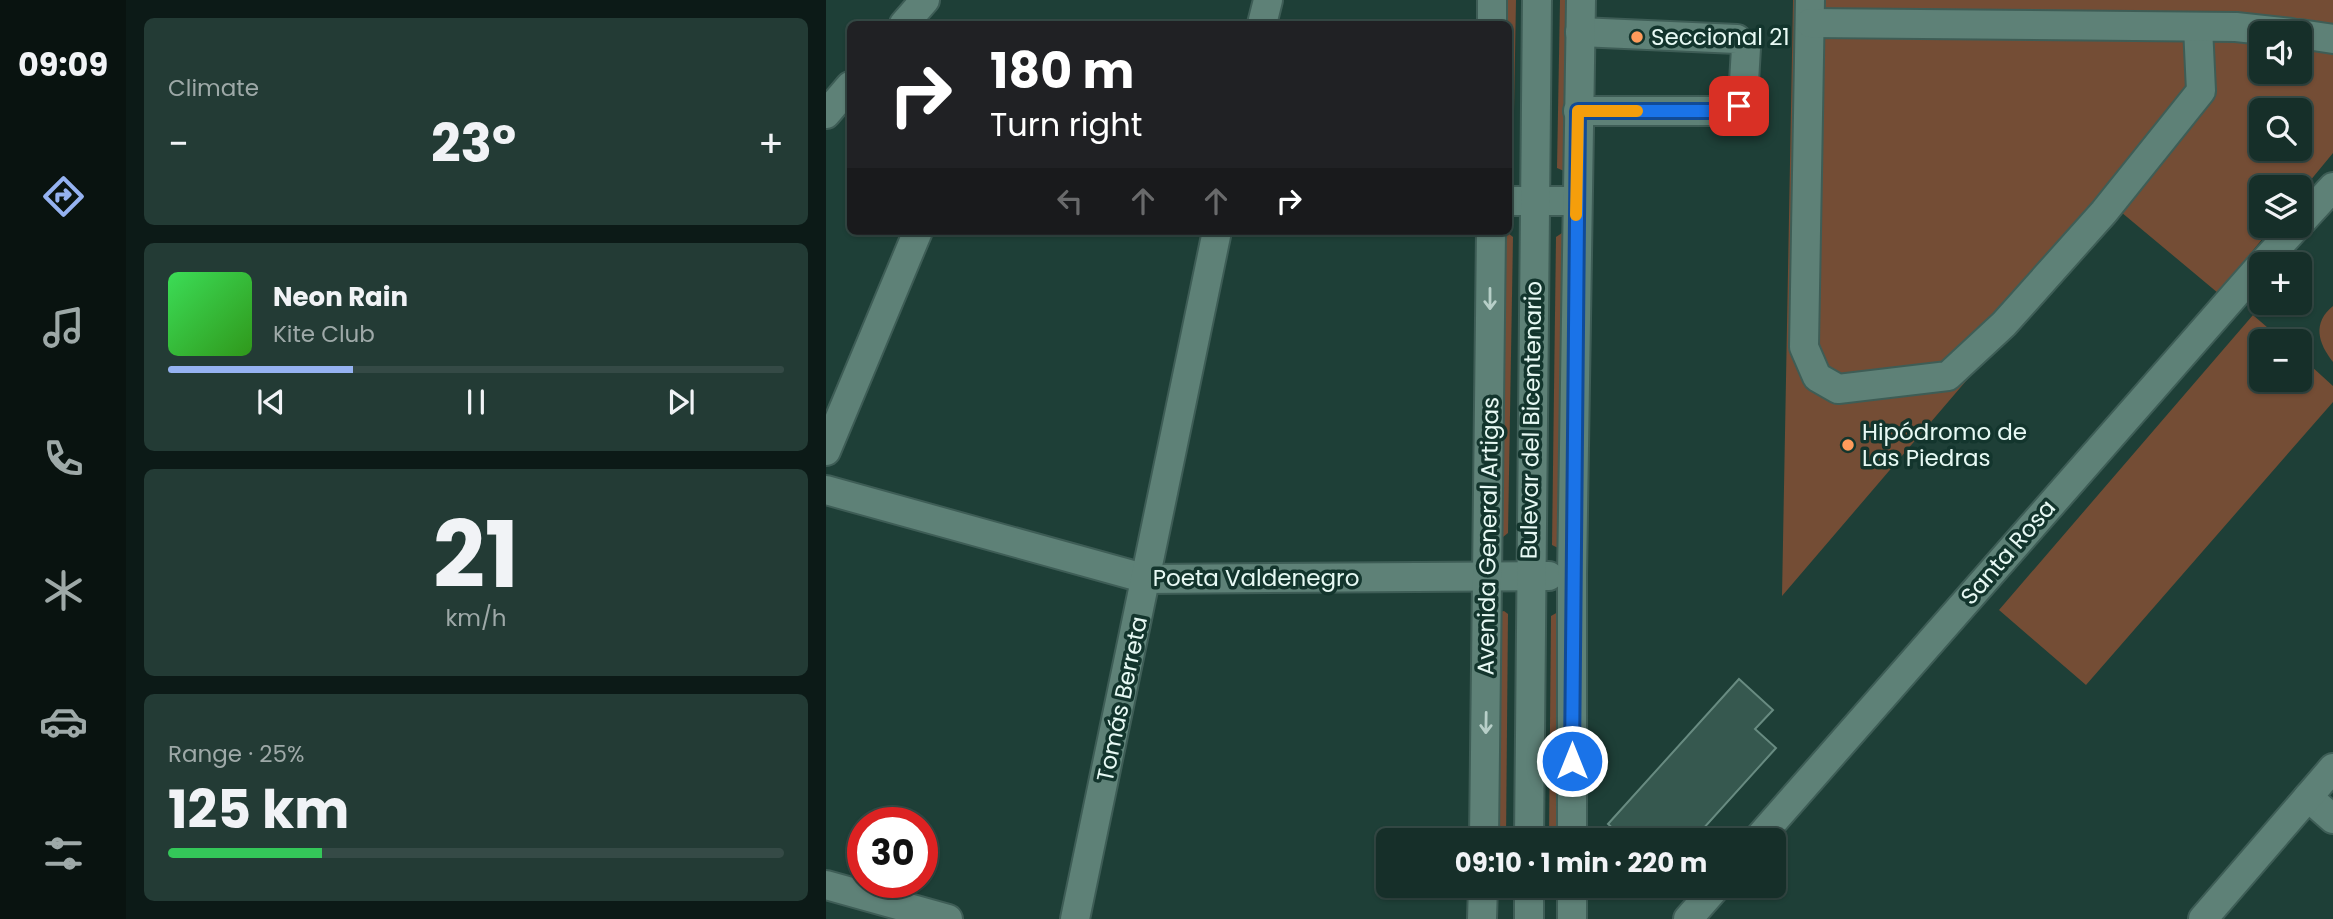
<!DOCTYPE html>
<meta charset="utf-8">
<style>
:root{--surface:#162f29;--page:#233b35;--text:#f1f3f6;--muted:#9ea9a8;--line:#354a46;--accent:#95b2f1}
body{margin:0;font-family:Poppins,sans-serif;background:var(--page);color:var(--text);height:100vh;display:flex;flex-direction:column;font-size:26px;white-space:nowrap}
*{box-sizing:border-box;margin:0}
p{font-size:23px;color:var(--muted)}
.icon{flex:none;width:38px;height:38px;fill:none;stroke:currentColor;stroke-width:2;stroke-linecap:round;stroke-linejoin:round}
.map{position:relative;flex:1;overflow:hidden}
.side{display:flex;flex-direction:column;gap:18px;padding:18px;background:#0c1a17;width:700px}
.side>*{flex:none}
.banner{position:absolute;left:21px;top:21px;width:665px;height:214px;border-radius:10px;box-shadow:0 2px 5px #0004,0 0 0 2px var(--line);background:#202124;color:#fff;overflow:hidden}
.fabs{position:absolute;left:1423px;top:21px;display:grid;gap:14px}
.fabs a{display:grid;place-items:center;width:63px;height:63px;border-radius:10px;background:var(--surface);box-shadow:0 2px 5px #0004,0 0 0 2px var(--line);font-size:35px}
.speed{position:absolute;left:21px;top:807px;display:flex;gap:14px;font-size:35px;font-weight:700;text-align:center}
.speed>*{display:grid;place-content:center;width:91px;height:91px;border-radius:50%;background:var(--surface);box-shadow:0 2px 5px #0004,0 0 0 2px var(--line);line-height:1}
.speed .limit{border:10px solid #d22;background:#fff;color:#111}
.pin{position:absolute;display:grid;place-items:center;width:60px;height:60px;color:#fff;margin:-30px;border-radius:14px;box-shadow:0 4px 10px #0006}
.me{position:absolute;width:77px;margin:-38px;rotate:0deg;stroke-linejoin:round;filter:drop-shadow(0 0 5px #0008)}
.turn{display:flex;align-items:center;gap:24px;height:147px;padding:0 28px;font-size:32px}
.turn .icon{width:91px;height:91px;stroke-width:2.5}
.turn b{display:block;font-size:49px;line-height:60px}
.lanes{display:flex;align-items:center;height:66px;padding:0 28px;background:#0003;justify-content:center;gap:35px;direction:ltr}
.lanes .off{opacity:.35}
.big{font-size:52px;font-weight:700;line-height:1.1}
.side .card{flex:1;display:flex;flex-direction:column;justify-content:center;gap:10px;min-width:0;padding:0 24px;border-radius:10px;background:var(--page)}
.side .dial{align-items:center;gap:0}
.dial b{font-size:91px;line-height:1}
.song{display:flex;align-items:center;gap:21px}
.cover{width:84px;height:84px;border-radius:10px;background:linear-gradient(135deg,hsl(130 70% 55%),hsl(110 70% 35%))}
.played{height:7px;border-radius:4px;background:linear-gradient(90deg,var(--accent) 30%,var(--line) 30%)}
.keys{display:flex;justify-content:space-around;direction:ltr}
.heat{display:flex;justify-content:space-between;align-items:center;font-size:38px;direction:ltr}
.charge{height:10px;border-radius:5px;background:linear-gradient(90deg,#34c759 25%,var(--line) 0)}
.trip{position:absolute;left:550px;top:828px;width:410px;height:70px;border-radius:10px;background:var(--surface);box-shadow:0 2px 5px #0004,0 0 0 2px var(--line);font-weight:700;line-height:70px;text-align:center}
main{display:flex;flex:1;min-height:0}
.dock{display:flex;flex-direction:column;width:126px;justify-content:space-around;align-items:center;background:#091310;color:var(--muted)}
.dock .icon{width:49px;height:49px}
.dock .selected{color:var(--accent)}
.dock b{font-size:32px;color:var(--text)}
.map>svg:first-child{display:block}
.green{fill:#744d35;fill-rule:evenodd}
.building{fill:#36584f;stroke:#688b81;stroke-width:2}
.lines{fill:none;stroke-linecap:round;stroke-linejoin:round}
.minor-casing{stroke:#3e5d56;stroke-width:32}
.minor{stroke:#5e8177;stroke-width:28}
.oneway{stroke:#b7cfc8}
.route-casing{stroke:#114b97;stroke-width:18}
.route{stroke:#1a73e8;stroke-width:12}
.slow{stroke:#f59e0b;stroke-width:12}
.poi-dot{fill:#ff9b5b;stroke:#13352d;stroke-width:2.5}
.labels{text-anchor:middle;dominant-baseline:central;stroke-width:7;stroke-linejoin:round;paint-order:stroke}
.poi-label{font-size:23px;fill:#e7f9f4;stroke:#13352d;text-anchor:start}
.street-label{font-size:23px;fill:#e7f9f4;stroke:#13352d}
</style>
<main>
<nav class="dock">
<b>09:09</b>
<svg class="icon selected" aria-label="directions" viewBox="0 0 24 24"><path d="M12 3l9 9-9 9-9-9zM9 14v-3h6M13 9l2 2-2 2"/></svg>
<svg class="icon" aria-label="music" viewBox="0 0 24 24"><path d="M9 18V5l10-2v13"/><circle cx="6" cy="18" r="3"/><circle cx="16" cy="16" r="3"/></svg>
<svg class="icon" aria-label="phone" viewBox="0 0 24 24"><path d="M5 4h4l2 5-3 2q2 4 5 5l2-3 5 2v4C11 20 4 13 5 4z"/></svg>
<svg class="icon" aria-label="climate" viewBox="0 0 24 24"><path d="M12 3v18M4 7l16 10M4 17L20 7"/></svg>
<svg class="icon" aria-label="car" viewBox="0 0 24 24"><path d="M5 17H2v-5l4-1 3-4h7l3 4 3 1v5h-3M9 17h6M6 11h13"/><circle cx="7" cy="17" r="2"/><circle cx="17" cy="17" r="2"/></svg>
<svg class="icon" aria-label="filters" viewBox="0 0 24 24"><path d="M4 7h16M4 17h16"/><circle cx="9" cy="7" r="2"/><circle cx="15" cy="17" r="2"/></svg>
</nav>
<section class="side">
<div class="card"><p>Climate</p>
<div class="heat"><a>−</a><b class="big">23°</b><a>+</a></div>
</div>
<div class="card">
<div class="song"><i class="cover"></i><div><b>Neon Rain</b><p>Kite Club</p></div></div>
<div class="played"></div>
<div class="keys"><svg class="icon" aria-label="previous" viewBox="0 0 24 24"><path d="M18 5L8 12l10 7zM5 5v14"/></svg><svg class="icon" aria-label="pause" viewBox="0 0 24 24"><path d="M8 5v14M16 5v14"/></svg><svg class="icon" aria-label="next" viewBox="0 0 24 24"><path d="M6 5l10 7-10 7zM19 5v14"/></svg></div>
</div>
<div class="card dial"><b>21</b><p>km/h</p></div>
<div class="card"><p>Range · 25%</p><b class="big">125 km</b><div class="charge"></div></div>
</section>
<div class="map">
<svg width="1507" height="919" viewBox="0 0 1507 919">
<rect width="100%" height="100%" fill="#1e3f37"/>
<g class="green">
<polygon points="679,0 690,0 687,167 683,171 682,24 678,24"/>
<polygon points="734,0 745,0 741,170 738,171 731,168"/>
<path d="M 967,0 L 1507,0 L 1507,153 L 1474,193 L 1474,187 L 1435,187 L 1435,226 L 1447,226 L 1392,293 L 1289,207 L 956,596 ZM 1435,33 L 1474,33 L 1474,72 L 1435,72 ZM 1435,110 L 1474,110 L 1474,149 L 1435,149 Z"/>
<polygon points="682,233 687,237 682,533 677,537 674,536 678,234"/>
<polygon points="736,233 739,235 735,548 732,548 726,545 730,237"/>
<path d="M 1507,306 L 1507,362 C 1492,343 1486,323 1507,306 Z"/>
<polygon points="1427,315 1457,341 1435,341 1435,380 1474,380 1474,356 1507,386 1507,402 1260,685 1173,610"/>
<polygon points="678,611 682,614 680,840 668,840 674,612"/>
<polygon points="732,612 735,840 723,840 725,616"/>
</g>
<polygon class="building" points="913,679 947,710 929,729 950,748 867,840 800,840 782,824"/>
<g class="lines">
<defs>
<g id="minor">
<polyline points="984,0 978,347 991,377 1012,389 1122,376 1178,324 1278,212 1375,91 1372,27"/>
<polyline points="984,23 1410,27 1465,33"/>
<polyline points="78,24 99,0"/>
<polyline points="436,24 442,0"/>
<polyline points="666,24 666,0"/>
<polyline points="1474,34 1507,39"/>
<polyline points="752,111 906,111 917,99 920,48 911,39 754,32"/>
<polyline points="0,114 24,86"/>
<polyline points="682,201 750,201"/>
<polyline points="1474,223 1507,187"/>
<polyline points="1436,264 1471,226"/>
<polyline points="0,451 92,231"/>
<polyline points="0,490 321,579 723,576"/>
<polyline points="1482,797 1507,819"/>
<polyline points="658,840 665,231"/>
<polyline points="703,840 711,0"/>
<polyline points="746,840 746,575 755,0"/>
<polyline points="931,840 1435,265"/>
<polyline points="0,885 122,919"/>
<polyline points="746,886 746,919"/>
<polyline points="249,919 391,231"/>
<polyline points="656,919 657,886"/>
<polyline points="703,919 703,886"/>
<polyline points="862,919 891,886"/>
<polyline points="1377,919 1507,768"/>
</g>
</defs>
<use href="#minor" class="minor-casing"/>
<use href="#minor" class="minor"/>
</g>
<defs><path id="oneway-shaft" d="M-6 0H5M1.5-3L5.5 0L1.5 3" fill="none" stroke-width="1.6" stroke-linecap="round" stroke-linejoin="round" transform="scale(1.75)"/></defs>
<g class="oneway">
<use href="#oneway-shaft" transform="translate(664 299) rotate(90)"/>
<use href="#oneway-shaft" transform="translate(660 723) rotate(91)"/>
</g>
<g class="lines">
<defs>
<polyline id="route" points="746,761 752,111 906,111 913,106"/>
</defs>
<use href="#route" class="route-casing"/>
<use href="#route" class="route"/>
<polyline class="slow" points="750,215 752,111 811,111"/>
</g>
<g class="poi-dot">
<circle cx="811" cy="37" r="7"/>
<circle cx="1022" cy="445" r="7"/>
</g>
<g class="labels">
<g class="poi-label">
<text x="825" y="37">Seccional 21</text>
<text x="1036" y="432">Hipódromo de<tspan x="1036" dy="26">Las Piedras</tspan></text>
</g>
<g class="street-label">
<text transform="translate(705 420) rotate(-89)">Bulevar del Bicentenario</text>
<text transform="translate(662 536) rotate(-89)">Avenida General Artigas</text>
<text transform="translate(1182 552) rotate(-49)">Santa Rosa</text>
<text x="430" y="578">Poeta Valdenegro</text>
<text transform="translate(296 699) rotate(-78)">Tomás Berreta</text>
</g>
</g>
</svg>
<div class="fabs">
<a><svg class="icon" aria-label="sound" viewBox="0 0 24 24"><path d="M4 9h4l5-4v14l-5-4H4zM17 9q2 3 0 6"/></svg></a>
<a><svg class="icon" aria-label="search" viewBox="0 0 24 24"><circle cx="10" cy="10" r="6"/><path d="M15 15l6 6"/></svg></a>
<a><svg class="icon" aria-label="layers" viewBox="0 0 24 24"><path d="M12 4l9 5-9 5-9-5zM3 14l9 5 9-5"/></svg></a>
<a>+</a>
<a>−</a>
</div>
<div class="speed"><div class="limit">30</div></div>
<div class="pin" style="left:913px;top:106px;background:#d93025"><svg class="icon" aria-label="arrive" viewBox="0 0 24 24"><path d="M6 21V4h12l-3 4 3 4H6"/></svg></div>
<svg class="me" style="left:746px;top:761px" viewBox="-20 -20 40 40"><circle r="17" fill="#1a73e8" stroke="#fff" stroke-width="3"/><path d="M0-11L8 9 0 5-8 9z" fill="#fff"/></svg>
<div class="trip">09:10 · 1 min · 220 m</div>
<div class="banner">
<div class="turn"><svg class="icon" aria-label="right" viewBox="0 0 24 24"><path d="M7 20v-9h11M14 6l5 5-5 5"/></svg><div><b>180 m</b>Turn right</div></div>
<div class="lanes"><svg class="icon off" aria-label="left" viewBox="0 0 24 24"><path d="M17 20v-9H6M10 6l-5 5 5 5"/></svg><svg class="icon off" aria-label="ahead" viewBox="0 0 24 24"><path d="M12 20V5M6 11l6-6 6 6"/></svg><svg class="icon off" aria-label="ahead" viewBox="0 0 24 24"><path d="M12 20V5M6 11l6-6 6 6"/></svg><svg class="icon" aria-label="right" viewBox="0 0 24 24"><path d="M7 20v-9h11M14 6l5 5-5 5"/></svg></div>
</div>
</div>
</main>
